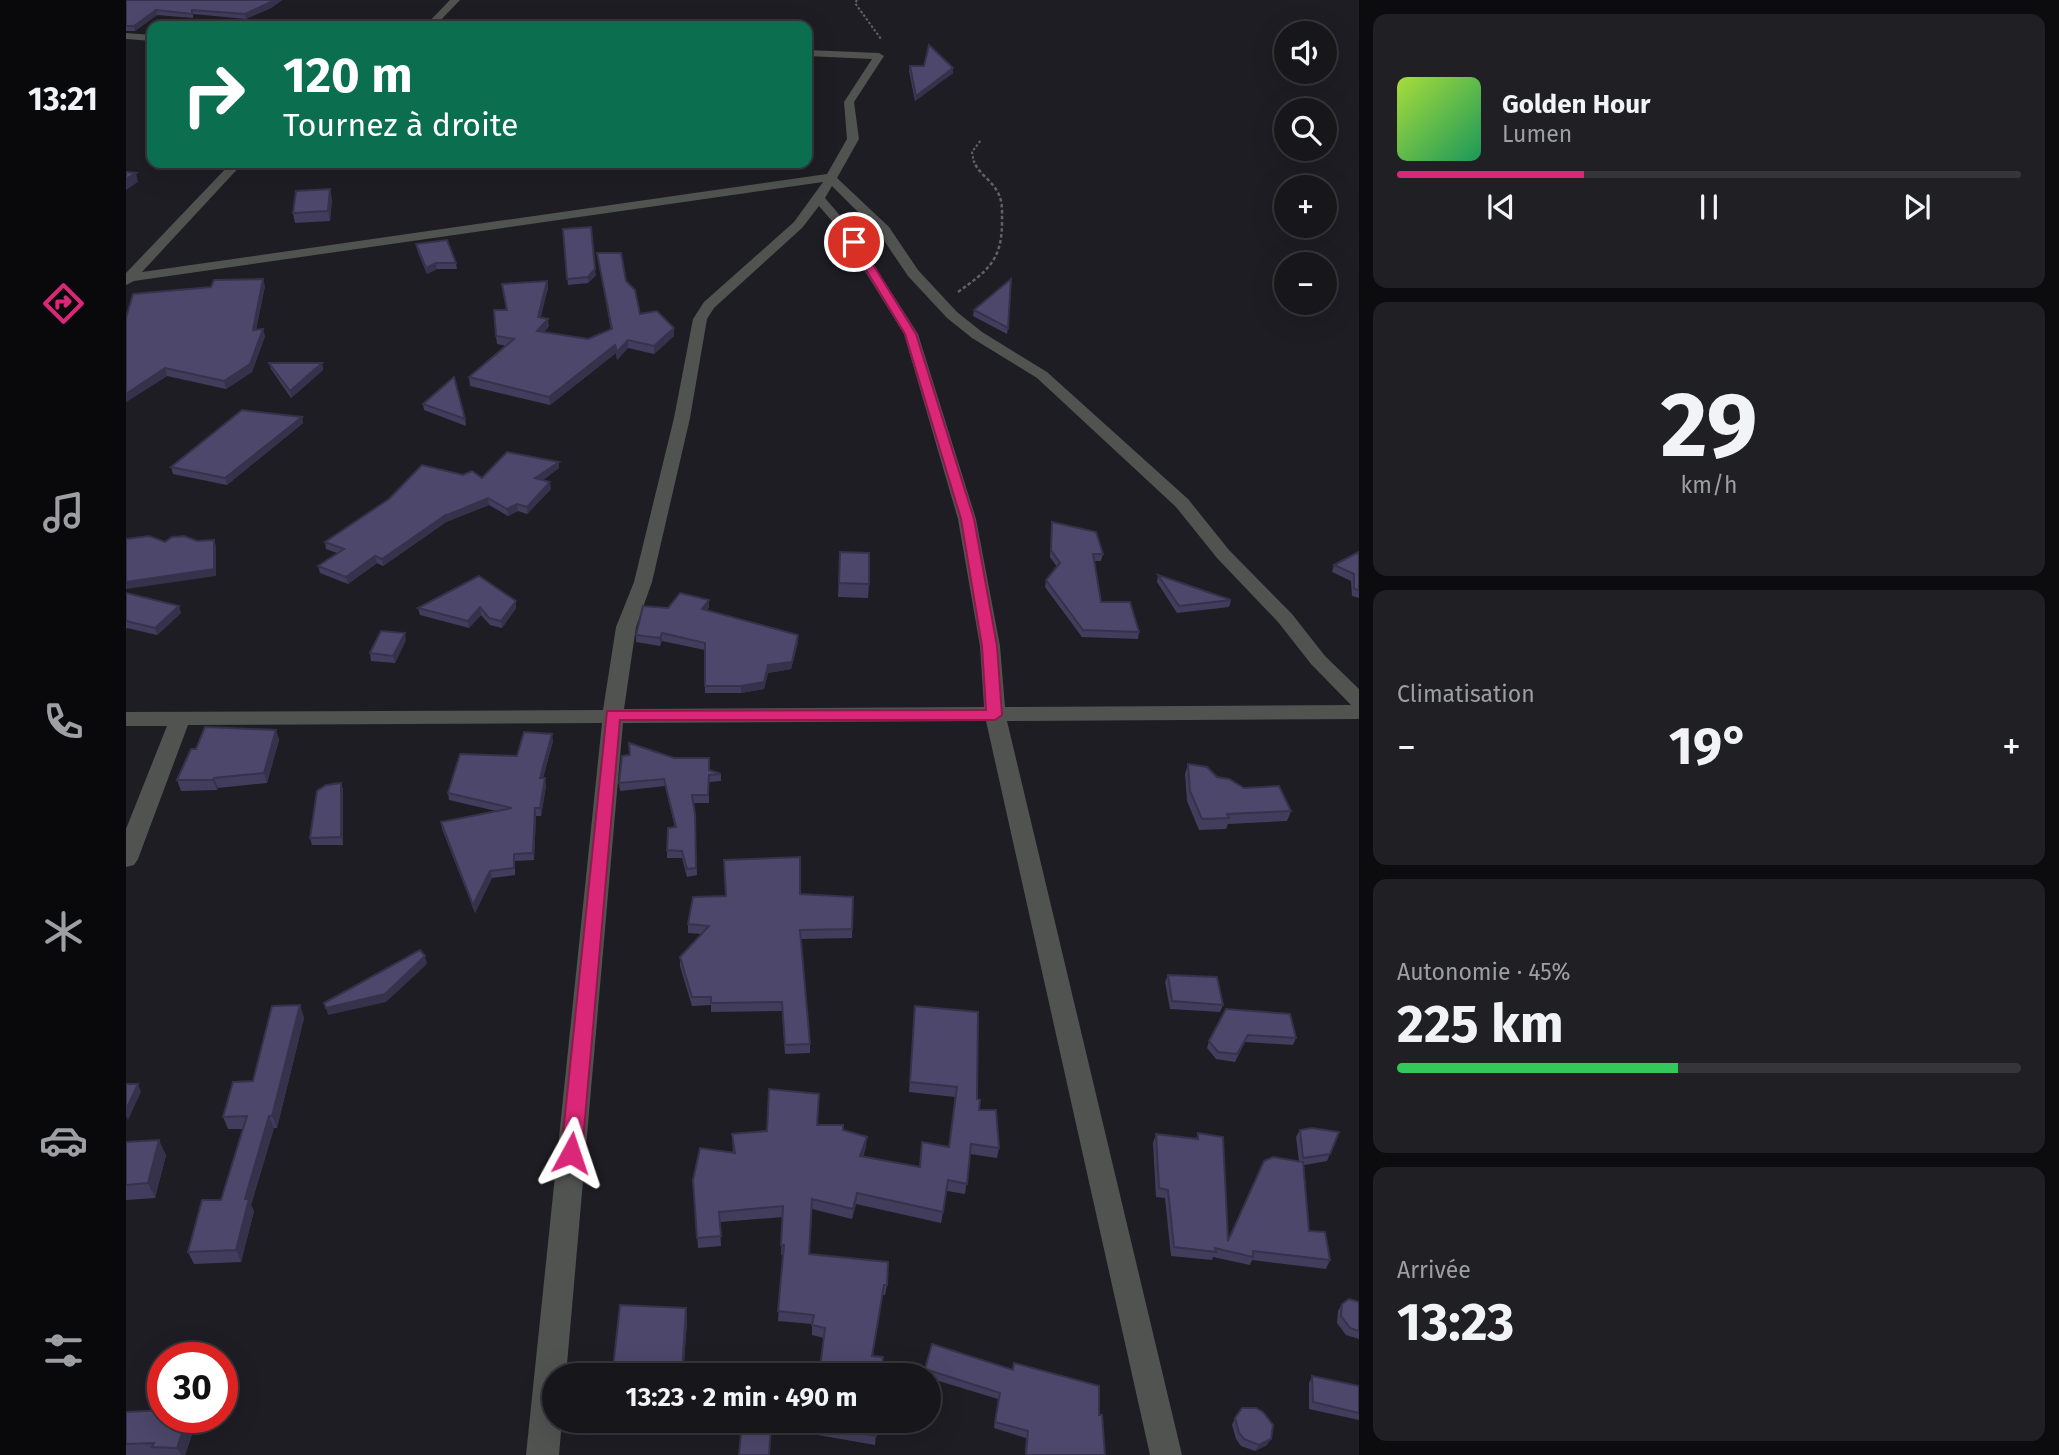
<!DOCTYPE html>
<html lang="fr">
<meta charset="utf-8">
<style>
:root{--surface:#16161b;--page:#1f1f24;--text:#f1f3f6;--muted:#9e9fa3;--line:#35353a;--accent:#db2777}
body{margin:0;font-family:"Fira Sans",sans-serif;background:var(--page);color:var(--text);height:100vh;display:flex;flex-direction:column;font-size:26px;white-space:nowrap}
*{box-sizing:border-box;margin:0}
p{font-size:23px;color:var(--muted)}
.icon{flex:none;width:38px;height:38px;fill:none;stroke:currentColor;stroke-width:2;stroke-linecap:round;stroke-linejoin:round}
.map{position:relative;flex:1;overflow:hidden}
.drawer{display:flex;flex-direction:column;gap:14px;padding:14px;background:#0c0c0f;width:700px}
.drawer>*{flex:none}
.guide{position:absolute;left:21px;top:21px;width:665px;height:147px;border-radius:14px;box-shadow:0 7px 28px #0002,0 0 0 2px var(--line);background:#0b6e4f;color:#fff;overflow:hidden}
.controls{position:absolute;left:1148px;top:21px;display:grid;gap:14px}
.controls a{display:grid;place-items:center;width:63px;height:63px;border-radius:50%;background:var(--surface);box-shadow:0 7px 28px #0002,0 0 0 2px var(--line);font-size:35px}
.speed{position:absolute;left:21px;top:1342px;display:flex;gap:14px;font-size:35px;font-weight:700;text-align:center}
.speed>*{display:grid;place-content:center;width:91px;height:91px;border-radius:50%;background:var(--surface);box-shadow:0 7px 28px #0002,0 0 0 2px var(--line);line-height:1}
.speed .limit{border:10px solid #d22;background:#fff;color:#111}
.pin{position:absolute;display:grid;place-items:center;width:60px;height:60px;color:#fff;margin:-30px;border:4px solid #fff;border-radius:50%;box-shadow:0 2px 7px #0007}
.me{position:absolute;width:77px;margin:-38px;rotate:5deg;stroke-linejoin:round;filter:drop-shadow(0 0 5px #0008)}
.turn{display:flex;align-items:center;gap:24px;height:147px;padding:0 21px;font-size:32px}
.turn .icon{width:91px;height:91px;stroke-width:2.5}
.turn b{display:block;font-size:49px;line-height:60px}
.big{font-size:52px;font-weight:700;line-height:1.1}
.drawer .widget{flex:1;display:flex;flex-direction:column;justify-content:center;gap:10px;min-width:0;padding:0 24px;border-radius:14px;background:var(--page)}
.drawer .dial{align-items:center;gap:0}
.dial b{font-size:91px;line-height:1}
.song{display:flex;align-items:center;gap:21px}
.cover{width:84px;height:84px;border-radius:10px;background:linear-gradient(135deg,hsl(80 70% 55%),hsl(150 70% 35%))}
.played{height:7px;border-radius:4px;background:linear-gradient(90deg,var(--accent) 30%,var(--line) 30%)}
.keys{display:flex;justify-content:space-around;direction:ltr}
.heat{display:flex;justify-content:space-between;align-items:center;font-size:38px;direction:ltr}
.charge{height:10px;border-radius:5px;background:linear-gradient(90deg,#34c759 45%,var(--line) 0)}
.trip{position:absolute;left:416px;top:1363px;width:399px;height:70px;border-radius:35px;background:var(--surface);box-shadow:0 7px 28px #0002,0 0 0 2px var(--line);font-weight:700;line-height:70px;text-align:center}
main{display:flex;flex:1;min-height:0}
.menu{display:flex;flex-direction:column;width:126px;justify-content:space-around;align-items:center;background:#09090b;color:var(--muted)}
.menu .icon{width:49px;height:49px}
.menu .on{color:var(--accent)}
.menu b{font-size:32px;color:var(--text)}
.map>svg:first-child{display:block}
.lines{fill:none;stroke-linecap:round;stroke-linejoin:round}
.path-far1{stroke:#626167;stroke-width:2;stroke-dasharray:2.5 2;stroke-linecap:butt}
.path{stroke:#626167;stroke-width:2.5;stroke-dasharray:3.5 2.5;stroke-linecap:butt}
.minor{fill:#50534f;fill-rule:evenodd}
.wall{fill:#423d5c}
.shaded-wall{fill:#36324b}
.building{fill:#4d476b;stroke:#36324b;stroke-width:2}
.route{fill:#db2777;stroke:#8e194d;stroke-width:2}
</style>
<main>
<nav class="menu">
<b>13:21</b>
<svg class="icon on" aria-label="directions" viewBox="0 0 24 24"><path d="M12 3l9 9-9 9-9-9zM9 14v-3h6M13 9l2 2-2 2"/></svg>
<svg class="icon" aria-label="music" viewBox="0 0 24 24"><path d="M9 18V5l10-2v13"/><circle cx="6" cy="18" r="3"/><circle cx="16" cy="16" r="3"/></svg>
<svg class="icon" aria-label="phone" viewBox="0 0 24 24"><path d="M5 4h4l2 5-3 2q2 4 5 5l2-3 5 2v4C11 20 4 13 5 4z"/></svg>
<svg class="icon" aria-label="climate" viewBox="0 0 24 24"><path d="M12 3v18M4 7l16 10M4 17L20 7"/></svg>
<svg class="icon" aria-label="car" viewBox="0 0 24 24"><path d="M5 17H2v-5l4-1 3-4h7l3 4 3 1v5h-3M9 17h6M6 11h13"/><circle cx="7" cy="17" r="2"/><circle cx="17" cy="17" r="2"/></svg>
<svg class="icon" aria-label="filters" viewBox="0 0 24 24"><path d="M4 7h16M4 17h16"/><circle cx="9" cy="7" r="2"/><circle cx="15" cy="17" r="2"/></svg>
</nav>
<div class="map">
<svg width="1233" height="1455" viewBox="0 0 1233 1455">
<rect width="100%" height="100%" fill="#1e1d24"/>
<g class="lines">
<g class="path-far1">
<polyline points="731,0 729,3 755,39"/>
<polyline points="848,163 846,152 855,140"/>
</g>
<path class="path" d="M 832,292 C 861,271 876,261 876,222 C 876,210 877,201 871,191 C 865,180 851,172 848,161"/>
<g class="minor">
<polygon points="324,0 334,0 309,26 299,26"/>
<polygon points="0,33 26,35 26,41 0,39"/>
<path d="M 681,50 L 753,53 L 758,56 L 728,102 L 733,139 L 711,178 L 763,227 L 792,270 L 831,312 L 856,332 L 921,372 L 1062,499 L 1103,550 L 1166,614 L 1199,656 L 1233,689 L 1233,719 L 881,721 L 1056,1455 L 1024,1455 L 860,721 L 497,723 L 440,1376 L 429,1376 L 429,1421 L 436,1421 L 433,1455 L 400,1455 L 476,723 L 62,725 L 12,859 L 8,865 L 0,867 L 0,829 L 41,726 L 0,726 L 0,712 L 477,710 L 490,627 L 508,582 L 548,418 L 567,319 L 578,302 L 668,222 L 697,182 L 8,281 L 0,285 L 0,273 L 105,163 L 117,163 L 16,272 L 701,174 L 721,139 L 718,102 L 746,59 L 681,56 ZM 706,186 L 753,233 L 782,276 L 821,318 L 846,338 L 911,378 L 1050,507 L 1091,558 L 1152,622 L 1185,664 L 1225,705 L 879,707 L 874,646 L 850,519 L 792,334 L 723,226 L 699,198 ZM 693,206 L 712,228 L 778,334 L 832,519 L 854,646 L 858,707 L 498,709 L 510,627 L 526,582 L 564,418 L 581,319 L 588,308 L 676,228 Z"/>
</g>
</g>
<g class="wall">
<polygon points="0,0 156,0 145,8 120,19 67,14 67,18 31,15 9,31 0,31"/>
<polygon points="784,66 827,68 827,73 789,101 783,71"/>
<polygon points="206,199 204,221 169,223 167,213"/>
<polygon points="437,229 470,275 462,283 442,285"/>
<polygon points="290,244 330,263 331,269 311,269 301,274 291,250"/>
<polygon points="471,253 500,281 514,314 548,328 548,336 528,354 502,348 491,360 490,353 424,405 344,386 343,377 380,346 371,344 370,336 380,310 421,281 422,288 414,317 423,326 418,332 462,339 485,330"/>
<polygon points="139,286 130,330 139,336 126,372 100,389 41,376 0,402 0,318"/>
<polygon points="848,310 882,328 881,334 847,316"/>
<polygon points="143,363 196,363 197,370 165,398 145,369"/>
<polygon points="297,404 339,419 340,426 298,410"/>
<polygon points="176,417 177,423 101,485 47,474 45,467"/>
<polygon points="433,462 433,468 417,480 425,489 401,514 392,511 382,516 363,505 320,522 257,566 251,563 222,584 194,573 192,566 211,553 200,549 199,542 337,475 356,478"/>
<polygon points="926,522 977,554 975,561 968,561 975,602 1013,632 1012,639 956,637 919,587 920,580 931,567 924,557"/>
<polygon points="714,552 743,584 742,598 712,597"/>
<polygon points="1233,552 1233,598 1226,596 1225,581 1206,572 1208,565"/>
<polygon points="1032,575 1105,600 1103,607 1051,613 1031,582"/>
<polygon points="0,593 55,613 31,635 1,628 0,629"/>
<polygon points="583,607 581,610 672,635 672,642 665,669 642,673 638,689 615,693 579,693 579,650 536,641 534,646 510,642 510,635 542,608"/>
<polygon points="292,608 390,608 376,628 364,625 355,615 343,628 294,615"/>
<polygon points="280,640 269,663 245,661 244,653"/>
<polygon points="150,730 153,740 141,783 92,788 91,790 55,791 51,780 70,749"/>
<polygon points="427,741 417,778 420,786 415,816 410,816 408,860 389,861 389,875 366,878 349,913 316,829 315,822 370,811 323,800 322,793 391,756"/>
<polygon points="1062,764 1091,777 1118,788 1165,811 1161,821 1102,824 1100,829 1073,830 1061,801 1059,774"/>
<polygon points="583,770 595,774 595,781 583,782 583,803 567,803 569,814 571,875 561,877 556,858 541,858 541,850 549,828 539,786 494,791 493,783"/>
<polygon points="215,783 217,790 217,845 186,845 184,838"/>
<polygon points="598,860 674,894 727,897 726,938 675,939 684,1044 684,1053 659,1054 656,1011 585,1012 585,1005 566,1006 554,966 554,957 575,934 562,933 562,924 600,896"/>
<polygon points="1042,975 1097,1005 1094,1012 1044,1009 1039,982"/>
<polygon points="174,1005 178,1018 151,1128 148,1128 125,1205 128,1211 115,1262 68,1264 62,1252 95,1200 117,1129 102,1129 97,1117 127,1081"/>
<polygon points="789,1006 851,1099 853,1110 873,1148 871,1158 844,1154 839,1194 821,1191 815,1223 730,1204 726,1219 686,1209 683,1254 761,1285 759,1295 756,1295 747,1356 755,1376 698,1338 686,1335 686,1324 652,1321 657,1255 655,1255 657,1217 594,1222 595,1246 572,1248 567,1180 607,1153 606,1134 691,1125 717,1130 740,1147 737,1157 793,1167 823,1147 829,1097 783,1092"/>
<polygon points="1100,1009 1170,1038 1167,1045 1119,1042 1109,1062 1090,1059 1081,1048 1083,1041"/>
<polygon points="1174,1130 1213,1132 1201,1161 1178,1165 1183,1231 1204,1260 1200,1269 1126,1260 1124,1265 1087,1257 1086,1260 1045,1256 1039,1198 1030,1197 1027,1143 1030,1134 1070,1139 1072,1133 1102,1241 1173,1161 1170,1137"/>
<polygon points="0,1142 40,1155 29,1198 0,1200"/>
<polygon points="1233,1302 1233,1339 1220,1335 1211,1323 1212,1311 1216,1304"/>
<polygon points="560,1308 561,1321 557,1376 488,1376 487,1368"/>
<polygon points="799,1369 973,1415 979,1455 899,1455 900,1438 868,1428 872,1399 803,1378 803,1376 798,1376"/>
<polygon points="1186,1376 1233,1386 1233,1420 1183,1409 1183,1383"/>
<polygon points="0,1412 70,1423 59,1455 0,1455"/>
<polygon points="1109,1418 1141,1445 1129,1451 1115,1446 1110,1439 1106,1425"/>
<polygon points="687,1421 751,1421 749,1445 686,1434"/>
</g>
<g class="shaded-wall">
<polygon points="149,0 156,0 145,8 120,19 119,14"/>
<polygon points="30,10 31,15 9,31 8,26"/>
<polygon points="827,68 827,73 789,101 790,96"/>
<polygon points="10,173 12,182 0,190 0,179"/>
<polygon points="204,189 206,199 204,221 202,211"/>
<polygon points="310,263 311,269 301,274 300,268"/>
<polygon points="469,269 470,275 462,283 462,277"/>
<polygon points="137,279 139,286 128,337 127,330"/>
<polygon points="421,281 422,288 413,325 412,317"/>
<polygon points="422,319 423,326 412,339 411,331"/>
<polygon points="548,328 548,336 528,354 528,346"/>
<polygon points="137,329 139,336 126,372 100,389 98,381"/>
<polygon points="502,340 502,348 491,360 491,352"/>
<polygon points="489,345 490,353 424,405 423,397"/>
<polygon points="196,363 197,370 165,398 164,391"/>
<polygon points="39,368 41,376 0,402 0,394"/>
<polygon points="176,417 177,423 101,485 99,478"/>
<polygon points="433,462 433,468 410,485 409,478"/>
<polygon points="424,482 425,489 401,514 401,507"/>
<polygon points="362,498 363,505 320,522 257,566 256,559 321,514"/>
<polygon points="391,504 392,511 382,516 381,509"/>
<polygon points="88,540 90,546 90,576 0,589 0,582"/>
<polygon points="249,556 251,563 222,584 220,577"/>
<polygon points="583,600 583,607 577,616 576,609"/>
<polygon points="390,601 390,608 376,628 375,621"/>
<polygon points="53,606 55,613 31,635 29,628"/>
<polygon points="354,607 355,615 343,628 342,621"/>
<polygon points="279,633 280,640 269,663 267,656"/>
<polygon points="536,633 536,641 534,646 534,638"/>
<polygon points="672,635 672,642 665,669 642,673 638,689 615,693 615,686 642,665"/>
<polygon points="150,730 153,740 141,783 138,773"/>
<polygon points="426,734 427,741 415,785 414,778"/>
<polygon points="88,778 92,788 91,790 87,780"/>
<polygon points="419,778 420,786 415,816 414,808"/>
<polygon points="215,783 217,790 217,845 215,837"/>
<polygon points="409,808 410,816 408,860 407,853"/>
<polygon points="364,871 366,878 349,913 347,905"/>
<polygon points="299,956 301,964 260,1002 202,1015 200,1008"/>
<polygon points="174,1005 178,1018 151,1128 146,1116"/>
<polygon points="12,1084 15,1092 2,1120 0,1116 0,1110"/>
<polygon points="143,1116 148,1128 125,1205 128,1211 115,1262 110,1250 119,1199"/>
<polygon points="741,1137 740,1147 733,1167 734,1156"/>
<polygon points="33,1140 40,1155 29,1198 22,1183"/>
<polygon points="731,1193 730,1204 726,1219 727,1209"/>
<polygon points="560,1308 561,1321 557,1376 556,1376"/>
<polygon points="61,1418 67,1418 70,1423 59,1455 55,1455 51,1448"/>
<polygon points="1145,1439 1141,1445 1129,1451 1133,1445"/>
</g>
<g class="building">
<polygon points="0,0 149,0 119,14 66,10 66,14 30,10 8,26 0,26"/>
<polygon points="803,45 827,68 790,96 784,66 798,66"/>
<polygon points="0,172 10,173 0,179"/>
<polygon points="204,189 202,211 167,213 170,191"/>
<polygon points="465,227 469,269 462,277 441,279 437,229"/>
<polygon points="321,240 330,263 310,263 300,268 290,244"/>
<polygon points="471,253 495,253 500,281 509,290 514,314 531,311 548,328 528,346 502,340 491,352 489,345 423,397 343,377 388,339 370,336 368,310 381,310 376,284 421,281 412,317 422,319 411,331 462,339 486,329"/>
<polygon points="137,279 127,330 137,329 124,364 98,381 39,368 0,394 0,318 7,294 85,287 88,280"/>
<polygon points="885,279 882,328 848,310"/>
<polygon points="143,363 196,363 164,391"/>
<polygon points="328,377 339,419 297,404"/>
<polygon points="116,410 176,417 99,478 45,467"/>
<polygon points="381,452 433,462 409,478 424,482 401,507 391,504 381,509 362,498 319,516 321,514 256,559 249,556 220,577 192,566 218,549 199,542 263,499 296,465 337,475 346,471 356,478"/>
<polygon points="926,522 970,532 977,554 967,554 975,602 1004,602 1013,632 957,630 920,580 934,563 925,550"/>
<polygon points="23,536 39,542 46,537 58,536 71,541 88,540 88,569 0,582 0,539"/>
<polygon points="714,552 743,553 743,584 713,583"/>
<polygon points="1233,552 1233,590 1228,589 1228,574 1208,565"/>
<polygon points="1032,575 1105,600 1053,606"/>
<polygon points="353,576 390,601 375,621 363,618 354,607 342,621 292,608"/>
<polygon points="0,593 53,606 29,628 0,621"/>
<polygon points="554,593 583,600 576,609 672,635 666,662 642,665 638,682 615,686 579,686 579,643 536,633 534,638 510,635 517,606 542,608"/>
<polygon points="255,631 279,633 267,656 244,653"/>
<polygon points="79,727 150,730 138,773 88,778 87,780 51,780 65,749 70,749"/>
<polygon points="398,732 426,734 414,778 419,778 414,808 409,808 407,853 388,854 388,868 364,871 347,905 315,822 386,808 322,793 334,754 391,756"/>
<polygon points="503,743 548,758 583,758 583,770 595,774 583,775 582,795 566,795 569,814 570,868 561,869 556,851 541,850 542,828 550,827 538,779 493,783 496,756 504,755"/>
<polygon points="1062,764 1081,767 1091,777 1103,779 1118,788 1153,786 1165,811 1101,814 1103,818 1076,819 1064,791"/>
<polygon points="215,783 215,837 184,838 191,791 200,785"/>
<polygon points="674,857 674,894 727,897 726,929 674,930 684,1044 659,1045 656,1002 585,1003 585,997 566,997 554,957 583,926 562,924 567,897 600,896 598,860"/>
<polygon points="294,950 299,956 259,994 200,1008 198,1003"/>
<polygon points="1042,975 1091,977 1097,1005 1046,1001"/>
<polygon points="174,1005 146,1116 143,1116 119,1199 123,1199 110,1250 62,1252 76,1200 95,1200 121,1116 97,1117 107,1082 127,1081 146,1006"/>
<polygon points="789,1006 852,1012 851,1099 854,1100 853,1110 870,1110 873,1148 845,1144 841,1184 822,1180 817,1212 731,1193 727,1209 686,1199 683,1254 762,1262 761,1285 758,1285 746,1356 757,1357 755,1376 693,1376 699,1328 686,1325 688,1315 652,1311 658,1245 655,1245 657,1206 593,1212 595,1236 571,1238 567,1180 574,1148 609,1153 606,1134 641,1131 643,1089 693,1094 691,1125 717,1125 717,1130 741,1137 734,1156 794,1167 796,1142 823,1147 831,1087 784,1082"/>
<polygon points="1100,1009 1164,1014 1170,1038 1122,1035 1111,1054 1092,1052 1083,1041"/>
<polygon points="0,1084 12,1084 0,1110"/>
<polygon points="1186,1128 1213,1132 1204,1154 1177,1158 1174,1130"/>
<polygon points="1072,1133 1097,1137 1102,1241 1138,1161 1147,1157 1177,1162 1183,1231 1199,1232 1204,1260 1127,1251 1127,1257 1089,1248 1090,1252 1048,1247 1042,1190 1033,1188 1030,1134 1072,1139"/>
<polygon points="33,1140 22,1183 0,1185 0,1142"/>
<polygon points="1223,1299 1233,1302 1233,1331 1224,1328 1215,1316 1216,1304"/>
<polygon points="494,1305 560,1308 556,1371 487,1368"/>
<polygon points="806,1344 887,1370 888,1363 973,1386 973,1415 976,1415 979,1455 900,1455 902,1431 869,1422 874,1393 799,1369"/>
<polygon points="1186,1376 1233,1386 1233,1413 1187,1402"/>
<polygon points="1116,1408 1130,1408 1137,1412 1147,1425 1145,1439 1133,1445 1118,1439 1113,1433 1109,1418"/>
<polygon points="37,1410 37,1418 61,1418 51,1448 26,1447 28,1443 0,1444 0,1412"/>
<polygon points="687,1421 751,1421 750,1436 686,1425"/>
<polygon points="616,1423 645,1426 643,1455 613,1455"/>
</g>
<polygon class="route" points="728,239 733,242 790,334 848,519 871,646 876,715 869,720 494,720 456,1153 453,1160 445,1163 438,1160 435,1153 481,711 860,710 856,646 835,519 779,334 723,242"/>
</svg>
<div class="controls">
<a><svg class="icon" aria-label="sound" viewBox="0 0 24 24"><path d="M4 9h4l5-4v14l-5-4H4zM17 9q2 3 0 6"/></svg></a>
<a><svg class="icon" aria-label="search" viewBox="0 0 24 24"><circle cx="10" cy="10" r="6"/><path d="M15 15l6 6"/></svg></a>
<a>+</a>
<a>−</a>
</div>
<div class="speed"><div class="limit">30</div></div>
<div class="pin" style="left:728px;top:242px;background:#d93025"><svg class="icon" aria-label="arrive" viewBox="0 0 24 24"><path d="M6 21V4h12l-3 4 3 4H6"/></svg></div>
<svg class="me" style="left:445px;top:1153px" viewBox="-20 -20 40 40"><path d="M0-17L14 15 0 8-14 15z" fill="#db2777" stroke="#fff" stroke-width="4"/></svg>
<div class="trip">13:23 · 2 min · 490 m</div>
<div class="guide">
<div class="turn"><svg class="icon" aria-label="right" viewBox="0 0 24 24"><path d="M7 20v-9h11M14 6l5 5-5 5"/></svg><div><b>120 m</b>Tournez à droite</div></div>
</div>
</div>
<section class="drawer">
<div class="widget">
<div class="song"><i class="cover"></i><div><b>Golden Hour</b><p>Lumen</p></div></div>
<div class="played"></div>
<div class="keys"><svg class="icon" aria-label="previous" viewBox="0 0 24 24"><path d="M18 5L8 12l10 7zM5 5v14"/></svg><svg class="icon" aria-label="pause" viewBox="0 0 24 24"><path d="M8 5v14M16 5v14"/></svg><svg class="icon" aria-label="next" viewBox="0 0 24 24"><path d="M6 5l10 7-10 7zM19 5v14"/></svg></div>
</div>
<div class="widget dial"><b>29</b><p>km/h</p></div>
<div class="widget"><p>Climatisation</p>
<div class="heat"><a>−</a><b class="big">19°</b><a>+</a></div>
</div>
<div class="widget"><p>Autonomie · 45%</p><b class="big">225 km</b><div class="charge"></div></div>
<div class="widget"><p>Arrivée</p><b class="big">13:23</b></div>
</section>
</main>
